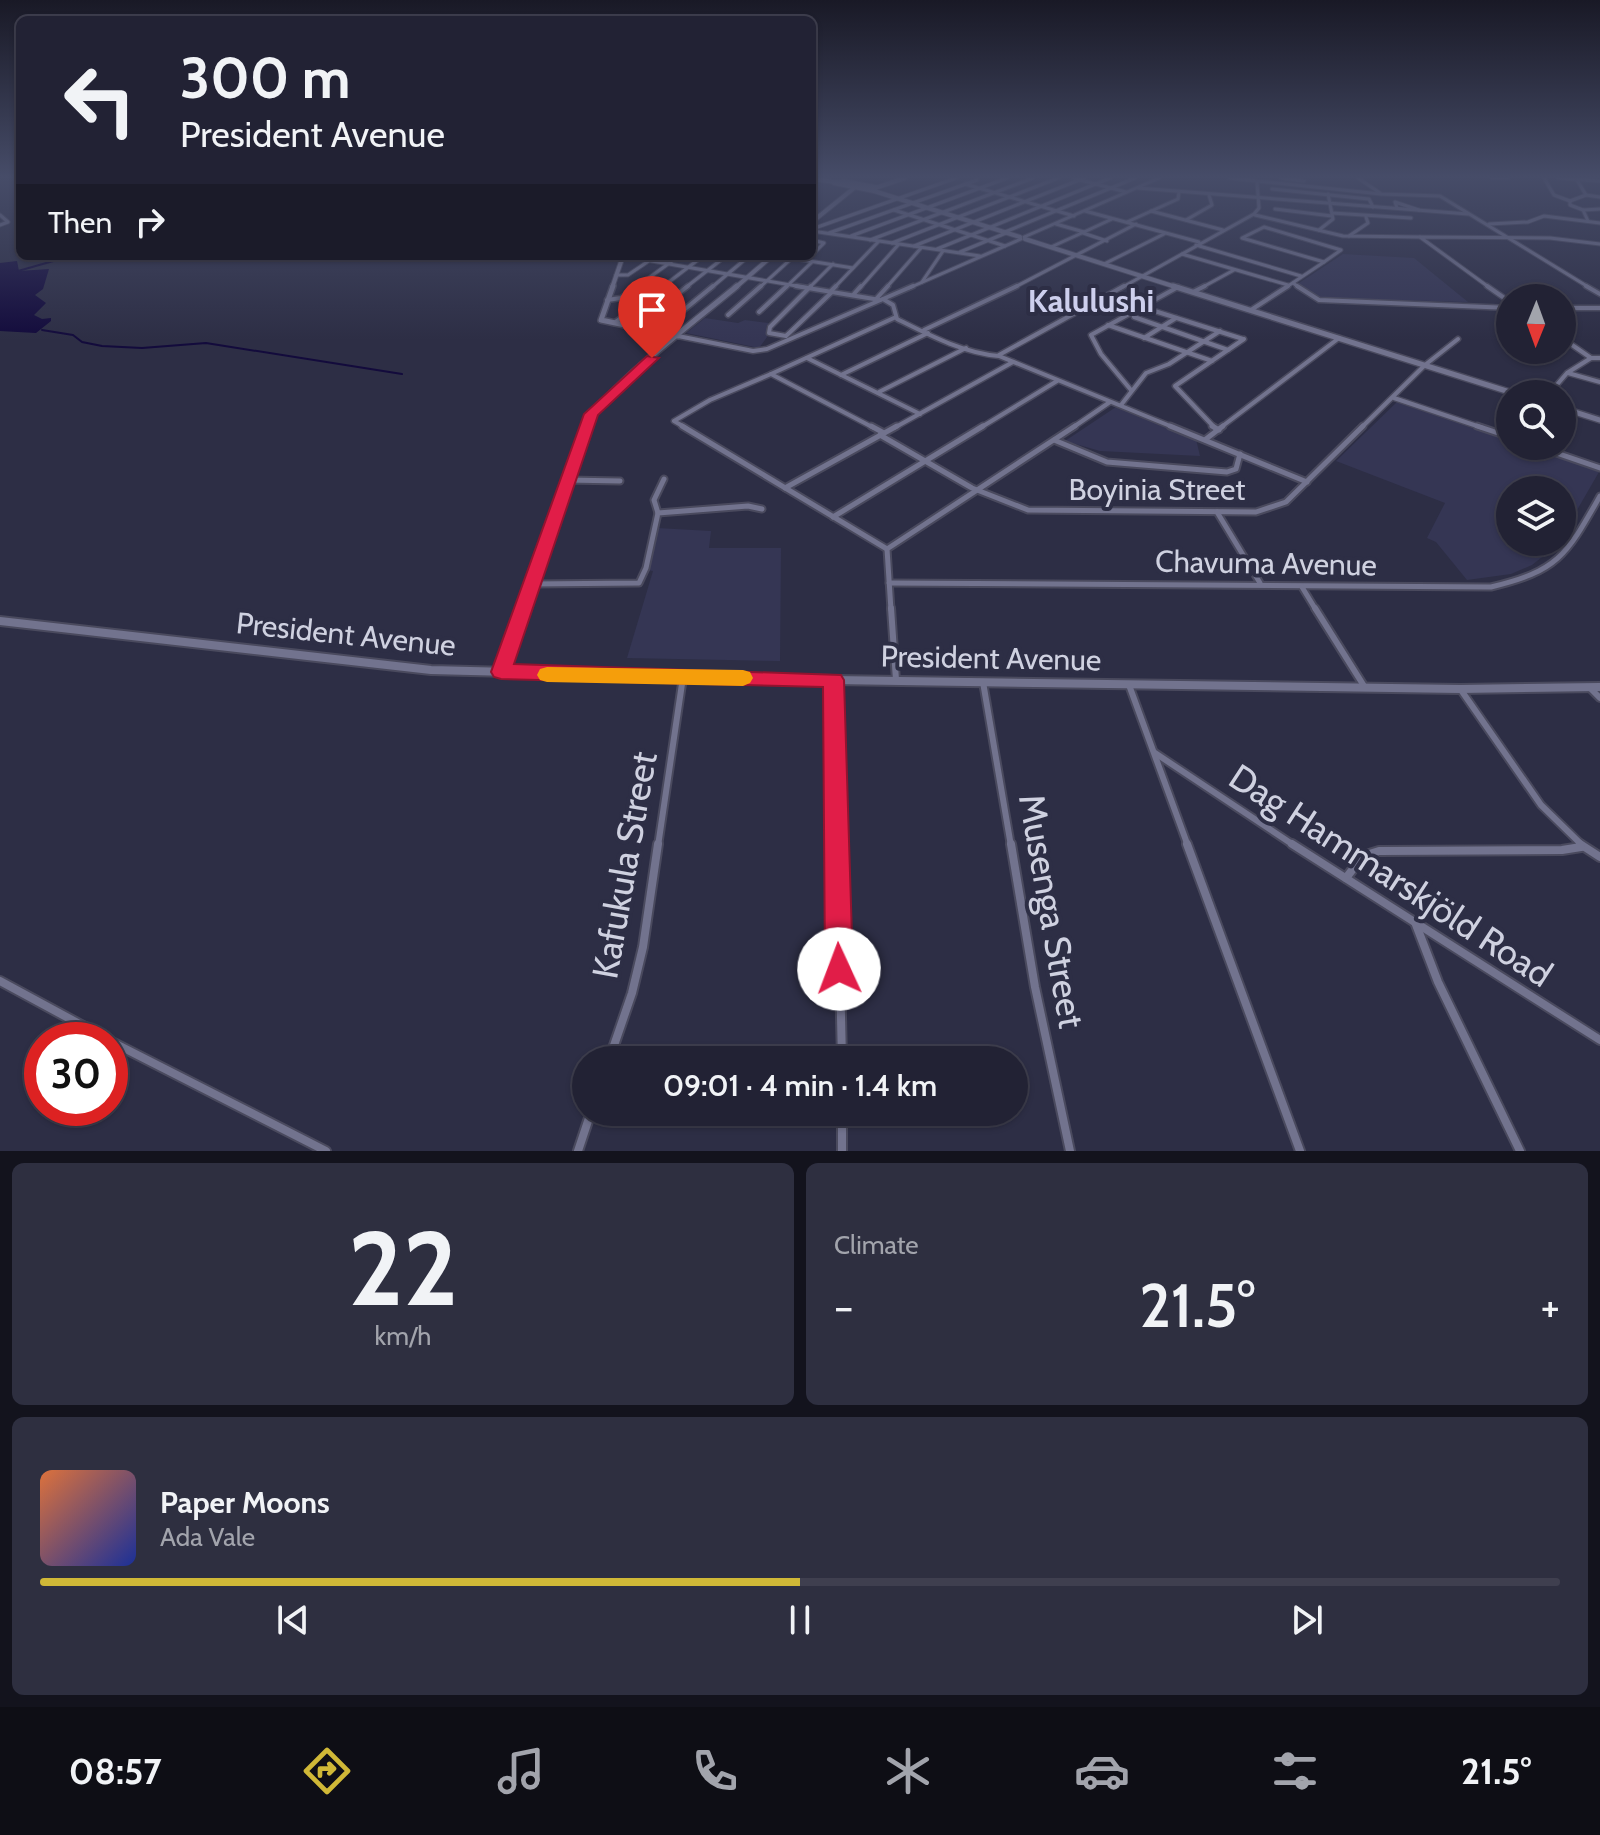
<!DOCTYPE html>
<meta charset="utf-8">
<style>
:root{--surface:#222234;--page:#2e2f40;--text:#f1f3f6;--muted:#a2a4ac;--line:#3f3f4f;--accent:#d0b837}
body{margin:0;font-family:Cabin,sans-serif;background:var(--page);color:var(--text);height:100vh;display:flex;flex-direction:column;font-size:30px;white-space:nowrap}
*{box-sizing:border-box;margin:0}
p{font-size:26px;color:var(--muted)}
.icon{flex:none;width:44px;height:44px;fill:none;stroke:currentColor;stroke-width:2;stroke-linecap:round;stroke-linejoin:round}
.map{position:relative;height:1151px;overflow:hidden}
.drawer{display:flex;flex-direction:column;gap:12px;padding:12px;background:#13131d;flex:1}
.drawer>*{flex:none}
.hud{position:absolute;left:16px;top:16px;width:800px;height:244px;border-radius:12px;box-shadow:0 2px 6px #0004,0 0 0 2px var(--line);background:#222234;color:var(--text);overflow:hidden}
.needle{width:52px;rotate:181deg}
.tools{position:absolute;left:1496px;top:284px;display:grid;gap:16px}
.tools a{display:grid;place-items:center;width:80px;height:80px;border-radius:50%;background:var(--surface);box-shadow:0 2px 6px #0004,0 0 0 2px var(--line);font-size:40px}
.speed{position:absolute;left:24px;top:1022px;display:flex;gap:16px;font-size:40px;font-weight:700;text-align:center}
.speed>*{display:grid;place-content:center;width:104px;height:104px;border-radius:50%;background:var(--surface);box-shadow:0 2px 6px #0004,0 0 0 2px var(--line);line-height:1}
.speed .limit{border:12px solid #d22;background:#fff;color:#111}
.pin{position:absolute;display:grid;place-items:center;width:68px;height:68px;color:#fff;margin:-82px -34px;border-radius:50% 50% 50% 0;rotate:-45deg;box-shadow:0 0 8px #0007}
.pin .icon{rotate:45deg}
.me{position:absolute;width:88px;margin:-44px;rotate:358deg;stroke-linejoin:round;filter:drop-shadow(0 0 6px #0008)}
.turn{display:flex;align-items:center;gap:28px;height:168px;padding:0 32px;font-size:36px}
.turn .icon{width:104px;height:104px;stroke-width:2.5}
.turn b{display:block;font-size:56px;line-height:68px}
.then{display:flex;align-items:center;height:76px;padding:0 32px;background:#0003;gap:16px;font-size:30px}
.big{font-size:60px;font-weight:600;line-height:1.1}
.drawer .card{flex:1;display:flex;flex-direction:column;justify-content:center;gap:12px;min-width:0;padding:0 28px;border-radius:12px;background:var(--page)}
.drawer .dial{align-items:center;gap:0}
.dial b{font-size:104px;line-height:1}
.song{display:flex;align-items:center;gap:24px}
.cover{width:96px;height:96px;border-radius:12px;background:linear-gradient(135deg,hsl(20 70% 55%),hsl(230 70% 35%))}
.played{height:8px;border-radius:4px;background:linear-gradient(90deg,var(--accent) 50%,var(--line) 50%)}
.keys{display:flex;justify-content:space-around;direction:ltr}
.heat{display:flex;justify-content:space-between;align-items:center;font-size:44px;direction:ltr}
.drawer .tiles{flex:1;display:grid;gap:12px;grid-template-columns:1fr 1fr}
.card:last-child{grid-column:span 2}
.trip{position:absolute;left:572px;top:1046px;width:456px;height:80px;border-radius:40px;background:var(--surface);box-shadow:0 2px 6px #0004,0 0 0 2px var(--line);font-weight:600;line-height:80px;text-align:center}
.tabs{display:flex;height:128px;justify-content:space-around;align-items:center;background:#0e0e15;color:var(--muted)}
.tabs .icon{width:56px;height:56px}
.tabs .on{color:var(--accent)}
.tabs b{font-size:36px;color:var(--text)}
.map>svg:first-child{display:block}
.built{fill:#353654}
.water{fill:#130b3c}
.lines{fill:none;stroke-linecap:round;stroke-linejoin:round}
.stream{stroke:#130b3c;stroke-width:2}
.minor-far4-casing{stroke:#4a4a5e;stroke-width:5}
.minor-far3-casing{stroke:#4a4a5e;stroke-width:7}
.minor-far2-casing{stroke:#4a4a5e;stroke-width:9}
.minor-far1-casing{stroke:#4a4a5e;stroke-width:10}
.minor-casing{stroke:#4a4a5e;stroke-width:12}
.tertiary-far3-casing{stroke:#4a4a5e;stroke-width:6}
.tertiary-far2-casing{stroke:#4a4a5e;stroke-width:8}
.tertiary-far1-casing{stroke:#4a4a5e;stroke-width:10}
.tertiary-casing{stroke:#4a4a5e;stroke-width:12}
.minor-far4{stroke:#72738e;stroke-width:3}
.minor-far3{stroke:#72738e;stroke-width:4}
.minor-far2{stroke:#72738e;stroke-width:5}
.minor-far1{stroke:#72738e;stroke-width:6}
.minor{stroke:#72738e;stroke-width:8}
.tertiary-far3{stroke:#72738e;stroke-width:4}
.tertiary-far2{stroke:#72738e;stroke-width:5}
.tertiary-far1{stroke:#72738e;stroke-width:6}
.tertiary{stroke:#72738e;stroke-width:8}
.route{fill:#e11d48;stroke:#92132f;stroke-width:2}
.slow{fill:#f59e0b}
.labels{text-anchor:middle;dominant-baseline:central;stroke-width:8;stroke-linejoin:round;paint-order:stroke}
.street-label{font-size:30px;fill:#cfd1e0;stroke:#2d2e45}
.far-district-label{font-size:32px;font-weight:bold;fill:#cdcfed;stroke:#2d2e45}
.near-street-label{font-size:36px;fill:#cfd1e0;stroke:#2d2e45}
</style>
<div class="map">
<svg width="1600" height="1151" viewBox="0 0 1600 1151">
<rect width="100%" height="100%" fill="#2d2e45"/>
<g class="built">
<polygon points="1343,254 1414,258 1468,302 1321,298 1296,285"/>
<polygon points="705,318 738,323 745,320 769,323 766,327 767,337 759,348 686,333"/>
<polygon points="1397,402 1510,439 1510,446 1529,446 1599,472 1562,536 1562,490 1510,490 1510,542 1558,542 1557,545 1532,565 1511,574 1467,580 1436,542 1427,538 1445,503 1336,461"/>
<polygon points="1116,407 1196,439 1200,456 1100,451 1065,441"/>
<polygon points="657,528 711,531 709,548 781,548 780,661 627,658 653,571 647,570"/>
</g>
<polygon class="water" points="17,261 19,271 49,269 43,289 35,295 46,303 34,315 42,319 51,318 51,321 36,333 0,331 0,263"/>
<g class="lines">
<g class="stream">
<polyline points="18,271 71,256"/>
<polyline points="42,330 73,335 82,342 102,346 142,348 206,343 402,374"/>
</g>
<defs>
<g id="minor-far4">
<polyline points="1073,178 1126,192"/>
<polyline points="1229,178 1381,194 1440,196 1590,288"/>
<polyline points="1281,178 1304,181"/>
<polyline points="1358,178 1380,193"/>
<polyline points="1492,178 1508,178"/>
<polyline points="1544,178 1554,195 1570,201"/>
<polyline points="1558,178 1600,181"/>
<polyline points="1577,180 1586,195 1570,201 1570,205 1583,210 1588,221"/>
<polyline points="965,184 1074,216"/>
<polyline points="1138,188 1468,214"/>
<polyline points="1272,189 1369,199 1373,207"/>
<polyline points="1586,195 1600,197"/>
<polyline points="1397,208 1395,202 1419,210"/>
<polyline points="1275,209 1332,216"/>
<polyline points="894,210 1005,246"/>
<polyline points="1583,210 1600,209"/>
<polyline points="1085,211 1199,242"/>
<polyline points="1151,211 1223,230"/>
<polyline points="1332,213 1411,218"/>
<polyline points="0,215 8,222 0,225"/>
<polyline points="1255,215 1343,236 1420,237"/>
<polyline points="1186,220 1212,205 1209,195"/>
<polyline points="1127,222 1178,199 1179,192"/>
<polyline points="1489,224 1528,222 1544,216 1600,223"/>
<polygon points="1264,227 1341,250 1324,262 1242,238"/>
<polyline points="812,229 956,178"/>
<polyline points="1319,230 1333,219 1328,194"/>
<polyline points="812,231 980,256"/>
<polyline points="1005,232 1135,178"/>
<polyline points="1084,232 1112,219"/>
<polyline points="829,233 977,180"/>
<polyline points="1083,233 1107,241"/>
<polyline points="851,236 1007,178"/>
<polyline points="1349,236 1368,223 1366,217"/>
<polyline points="1024,237 1159,178"/>
<polyline points="812,240 824,243 812,255"/>
<polyline points="870,240 1033,178"/>
<polyline points="892,243 1058,178"/>
<polyline points="1196,245 1301,276"/>
<polyline points="914,246 1084,178"/>
<polyline points="1051,247 1084,232 1056,224"/>
<polyline points="937,249 1110,178"/>
<polyline points="960,252 1006,233"/>
<polyline points="1182,254 1288,285"/>
<polyline points="623,256 808,288"/>
<polyline points="778,256 853,268"/>
<polyline points="1104,264 1164,234"/>
<polyline points="616,275 628,275 656,256"/>
<polyline points="922,282 943,251"/>
<polyline points="1293,283 1300,288"/>
<polyline points="635,288 679,256"/>
<polyline points="661,288 703,256"/>
<polyline points="685,288 726,256"/>
<polyline points="711,288 749,256"/>
<polyline points="759,288 792,258"/>
<polyline points="785,288 812,262"/>
<polyline points="809,288 833,264"/>
<polyline points="834,288 878,242"/>
<polyline points="860,288 898,245"/>
<polyline points="886,288 921,248"/>
<polyline points="909,288 1021,239"/>
<polyline points="1013,288 1136,224"/>
<polyline points="1121,288 1254,214 1259,208 1257,182"/>
<polyline points="1201,288 1234,270"/>
<polyline points="1285,288 1324,262"/>
<polyline points="1490,288 1420,237 1550,238 1600,244"/>
</g>
<g id="minor-far3">
<polyline points="796,286 880,300"/>
<polyline points="811,286 770,327 769,333 786,336 832,292"/>
<polyline points="1297,286 1319,300 1510,308"/>
<polyline points="1487,286 1510,302"/>
<polyline points="1586,286 1600,294"/>
<polyline points="831,291 836,286"/>
<polyline points="1193,292 1205,286"/>
<polyline points="853,295 861,286"/>
<polyline points="876,299 888,286"/>
<path d="M 883,299 L 893,305 L 897,319 C 929,335 963,353 999,356 L 1175,428"/>
<polyline points="607,300 621,298 638,286"/>
<polyline points="1142,307 1243,339"/>
<polyline points="1562,308 1600,308"/>
<polyline points="1251,310 1288,286"/>
<polyline points="1133,311 1134,317 1228,350"/>
<polyline points="759,312 787,286"/>
<polyline points="728,315 761,286"/>
<polyline points="614,323 664,286"/>
<polyline points="1108,325 1212,361"/>
<polyline points="635,327 688,286"/>
<polyline points="924,330 1017,286"/>
<polyline points="657,332 713,286"/>
<polyline points="678,336 753,351 767,349 913,286"/>
<polyline points="1144,338 1176,318"/>
<polyline points="999,355 1124,286"/>
<polyline points="807,358 920,414"/>
<polyline points="1591,358 1600,358"/>
<polyline points="1568,373 1600,382"/>
<polyline points="841,375 928,333"/>
<polyline points="1131,390 1101,354 1091,335 1178,287"/>
<polyline points="879,392 966,348"/>
<polyline points="1549,394 1567,373 1591,358 1562,338"/>
<polyline points="1394,398 1483,428"/>
<polyline points="1121,405 1146,373 1169,364 1220,331"/>
<polyline points="686,428 674,421 710,400 771,374"/>
<polyline points="874,428 771,374 896,317"/>
<polyline points="894,428 1013,362"/>
<polyline points="980,428 1057,381"/>
<polyline points="1072,428 1110,402"/>
<polyline points="1215,428 1175,386 1244,339"/>
<polyline points="1220,428 1339,338"/>
<polyline points="1361,428 1425,365 1458,339"/>
</g>
<g id="minor-far2">
<polyline points="682,426 887,549"/>
<polyline points="871,426 884,433"/>
<polyline points="1170,426 1307,482"/>
<polyline points="1212,426 1219,430"/>
<polyline points="1477,426 1510,437"/>
<polyline points="880,435 972,488 1028,510 1256,512 1286,502 1363,426"/>
<polyline points="1206,439 1223,426"/>
<polyline points="1054,440 1107,462 1227,472 1236,469 1240,454"/>
<polyline points="1536,446 1600,468"/>
<polyline points="568,480 620,481"/>
<polyline points="785,488 897,426"/>
<polyline points="1217,512 1260,583"/>
<polyline points="658,513 654,500 664,479"/>
<polyline points="833,517 983,426"/>
<path d="M 889,583 L 1491,587 C 1559,571 1567,554 1600,496"/>
<polyline points="532,584 639,583 646,568 658,513 748,506 762,509"/>
<polyline points="1302,587 1316,610"/>
<polyline points="891,610 887,549 1075,426"/>
</g>
<g id="minor-far1">
<polyline points="891,608 896,680"/>
<polyline points="1315,608 1364,686"/>
<polyline points="833,681 837,846"/>
<polyline points="983,682 1011,846"/>
<polyline points="1129,685 1188,846"/>
<polyline points="1591,689 1600,698"/>
<polyline points="1461,690 1541,805 1583,846"/>
<polyline points="1155,753 1295,846"/>
<polyline points="658,846 683,677"/>
</g>
<g id="minor">
<polyline points="837,844 842,1060"/>
<polyline points="1011,844 1035,987 1070,1151"/>
<polyline points="1187,844 1300,1151"/>
<polyline points="1292,844 1600,1040"/>
<polyline points="1580,844 1600,857"/>
<polyline points="1346,878 1363,856 1379,851 1562,850 1581,847"/>
<polyline points="1415,922 1438,982 1520,1151"/>
<polyline points="0,981 109,1040"/>
<polyline points="110,1041 326,1151"/>
<polyline points="609,1060 632,993 643,947 658,844"/>
<polyline points="842,1112 842,1151"/>
<polyline points="578,1151 591,1112"/>
</g>
<g id="tertiary-far3">
<polyline points="812,179 836,182"/>
<polyline points="875,188 905,178"/>
<polyline points="867,189 875,187 844,181 834,183 874,191 1020,237"/>
<polyline points="812,222 854,188"/>
<polyline points="1025,239 1179,288"/>
<polyline points="612,288 623,256"/>
<polyline points="735,288 772,256"/>
</g>
<g id="tertiary-far2">
<polyline points="613,286 601,320 678,336"/>
<polyline points="1173,286 1516,394"/>
<polyline points="1562,408 1600,420"/>
<path d="M 586,428 C 598,393 704,314 737,286"/>
</g>
<polyline id="tertiary-far1" points="523,610 587,426"/>
<g id="tertiary">
<polyline points="0,621 431,670 833,680 1460,689 1600,687"/>
<polyline points="501,672 523,608"/>
</g>
</defs>
<use href="#minor-far4" class="minor-far4-casing"/>
<use href="#minor-far3" class="minor-far3-casing"/>
<use href="#minor-far2" class="minor-far2-casing"/>
<use href="#minor-far1" class="minor-far1-casing"/>
<use href="#minor" class="minor-casing"/>
<use href="#tertiary-far3" class="tertiary-far3-casing"/>
<use href="#tertiary-far2" class="tertiary-far2-casing"/>
<use href="#tertiary-far1" class="tertiary-far1-casing"/>
<use href="#tertiary" class="tertiary-casing"/>
<use href="#minor-far4" class="minor-far4"/>
<use href="#minor-far3" class="minor-far3"/>
<use href="#minor-far2" class="minor-far2"/>
<use href="#minor-far1" class="minor-far1"/>
<use href="#minor" class="minor"/>
<use href="#tertiary-far3" class="tertiary-far3"/>
<use href="#tertiary-far2" class="tertiary-far2"/>
<use href="#tertiary-far1" class="tertiary-far1"/>
<use href="#tertiary" class="tertiary"/>
</g>
<linearGradient id="sky" x2="0" y2="1"><stop stop-color="#191926"/><stop offset="0.52" stop-color="#464c68"/><stop offset="1" stop-color="#464c68" stop-opacity="0"/></linearGradient>
<rect width="1600" height="340" fill="url(#sky)"/>
<polygon class="route" points="647,356 659,358 598,415 514,664 841,675 844,680 853,969 849,979 839,983 829,979 825,969 823,687 501,679 494,677 491,672 584,414"/>
<polygon class="slow" points="547,667 743,670 750,672 753,678 750,683 743,686 547,682 540,680 537,675 540,669"/>
<g class="labels">
<g class="street-label">
<text x="1157" y="489">Boyinia Street</text>
<text transform="translate(1266 563) rotate(1)">Chavuma Avenue</text>
<text transform="translate(346 634) rotate(6)">President Avenue</text>
<text transform="translate(991 658) rotate(1)">President Avenue</text>
</g>
<g class="far-district-label">
<text x="1091" y="300">Kalulushi</text>
</g>
<g class="near-street-label">
<text transform="translate(624 865) rotate(-80)">Kafukula Street</text>
<text transform="translate(1391 875) rotate(33)">Dag Hammarskjöld Road</text>
<text transform="translate(1052 911) rotate(80)">Musenga Street</text>
</g>
</g>
</svg>
<div class="tools">
<a><svg class="needle" viewBox="-14 -14 28 28"><path d="M0-13l5 13h-10z" fill="#e53935"/><path d="M0 13l5-13h-10z" fill="#a2a4ac"/></svg></a>
<a><svg class="icon" aria-label="search" viewBox="0 0 24 24"><circle cx="10" cy="10" r="6"/><path d="M15 15l6 6"/></svg></a>
<a><svg class="icon" aria-label="layers" viewBox="0 0 24 24"><path d="M12 4l9 5-9 5-9-5zM3 14l9 5 9-5"/></svg></a>
</div>
<div class="speed"><div class="limit">30</div></div>
<div class="pin" style="left:652px;top:358px;background:#d93025"><svg class="icon" aria-label="arrive" viewBox="0 0 24 24"><path d="M6 21V4h12l-3 4 3 4H6"/></svg></div>
<svg class="me" style="left:839px;top:969px" viewBox="-20 -20 40 40"><circle r="19" fill="#fff"/><path d="M0-13L10 11 0 6-10 11z" fill="#e11d48"/></svg>
<div class="trip">09:01 · 4 min · 1.4 km</div>
<div class="hud">
<div class="turn"><svg class="icon" aria-label="left" viewBox="0 0 24 24"><path d="M17 20v-9H6M10 6l-5 5 5 5"/></svg><div><b>300 m</b>President Avenue</div></div>
<div class="then">Then<svg class="icon" aria-label="right" viewBox="0 0 24 24"><path d="M7 20v-9h11M14 6l5 5-5 5"/></svg></div>
</div>
</div>
<section class="drawer">
<div class="tiles">
<div class="card dial"><b>22</b><p>km/h</p></div>
<div class="card"><p>Climate</p>
<div class="heat"><a>−</a><b class="big">21.5°</b><a>+</a></div>
</div>
<div class="card">
<div class="song"><i class="cover"></i><div><b>Paper Moons</b><p>Ada Vale</p></div></div>
<div class="played"></div>
<div class="keys"><svg class="icon" aria-label="previous" viewBox="0 0 24 24"><path d="M18 5L8 12l10 7zM5 5v14"/></svg><svg class="icon" aria-label="pause" viewBox="0 0 24 24"><path d="M8 5v14M16 5v14"/></svg><svg class="icon" aria-label="next" viewBox="0 0 24 24"><path d="M6 5l10 7-10 7zM19 5v14"/></svg></div>
</div>
</div>
</section>
<nav class="tabs">
<b>08:57</b>
<svg class="icon on" aria-label="directions" viewBox="0 0 24 24"><path d="M12 3l9 9-9 9-9-9zM9 14v-3h6M13 9l2 2-2 2"/></svg>
<svg class="icon" aria-label="music" viewBox="0 0 24 24"><path d="M9 18V5l10-2v13"/><circle cx="6" cy="18" r="3"/><circle cx="16" cy="16" r="3"/></svg>
<svg class="icon" aria-label="phone" viewBox="0 0 24 24"><path d="M5 4h4l2 5-3 2q2 4 5 5l2-3 5 2v4C11 20 4 13 5 4z"/></svg>
<svg class="icon" aria-label="climate" viewBox="0 0 24 24"><path d="M12 3v18M4 7l16 10M4 17L20 7"/></svg>
<svg class="icon" aria-label="car" viewBox="0 0 24 24"><path d="M5 17H2v-5l4-1 3-4h7l3 4 3 1v5h-3M9 17h6M6 11h13"/><circle cx="7" cy="17" r="2"/><circle cx="17" cy="17" r="2"/></svg>
<svg class="icon" aria-label="filters" viewBox="0 0 24 24"><path d="M4 7h16M4 17h16"/><circle cx="9" cy="7" r="2"/><circle cx="15" cy="17" r="2"/></svg>
<b>21.5°</b>
</nav>
